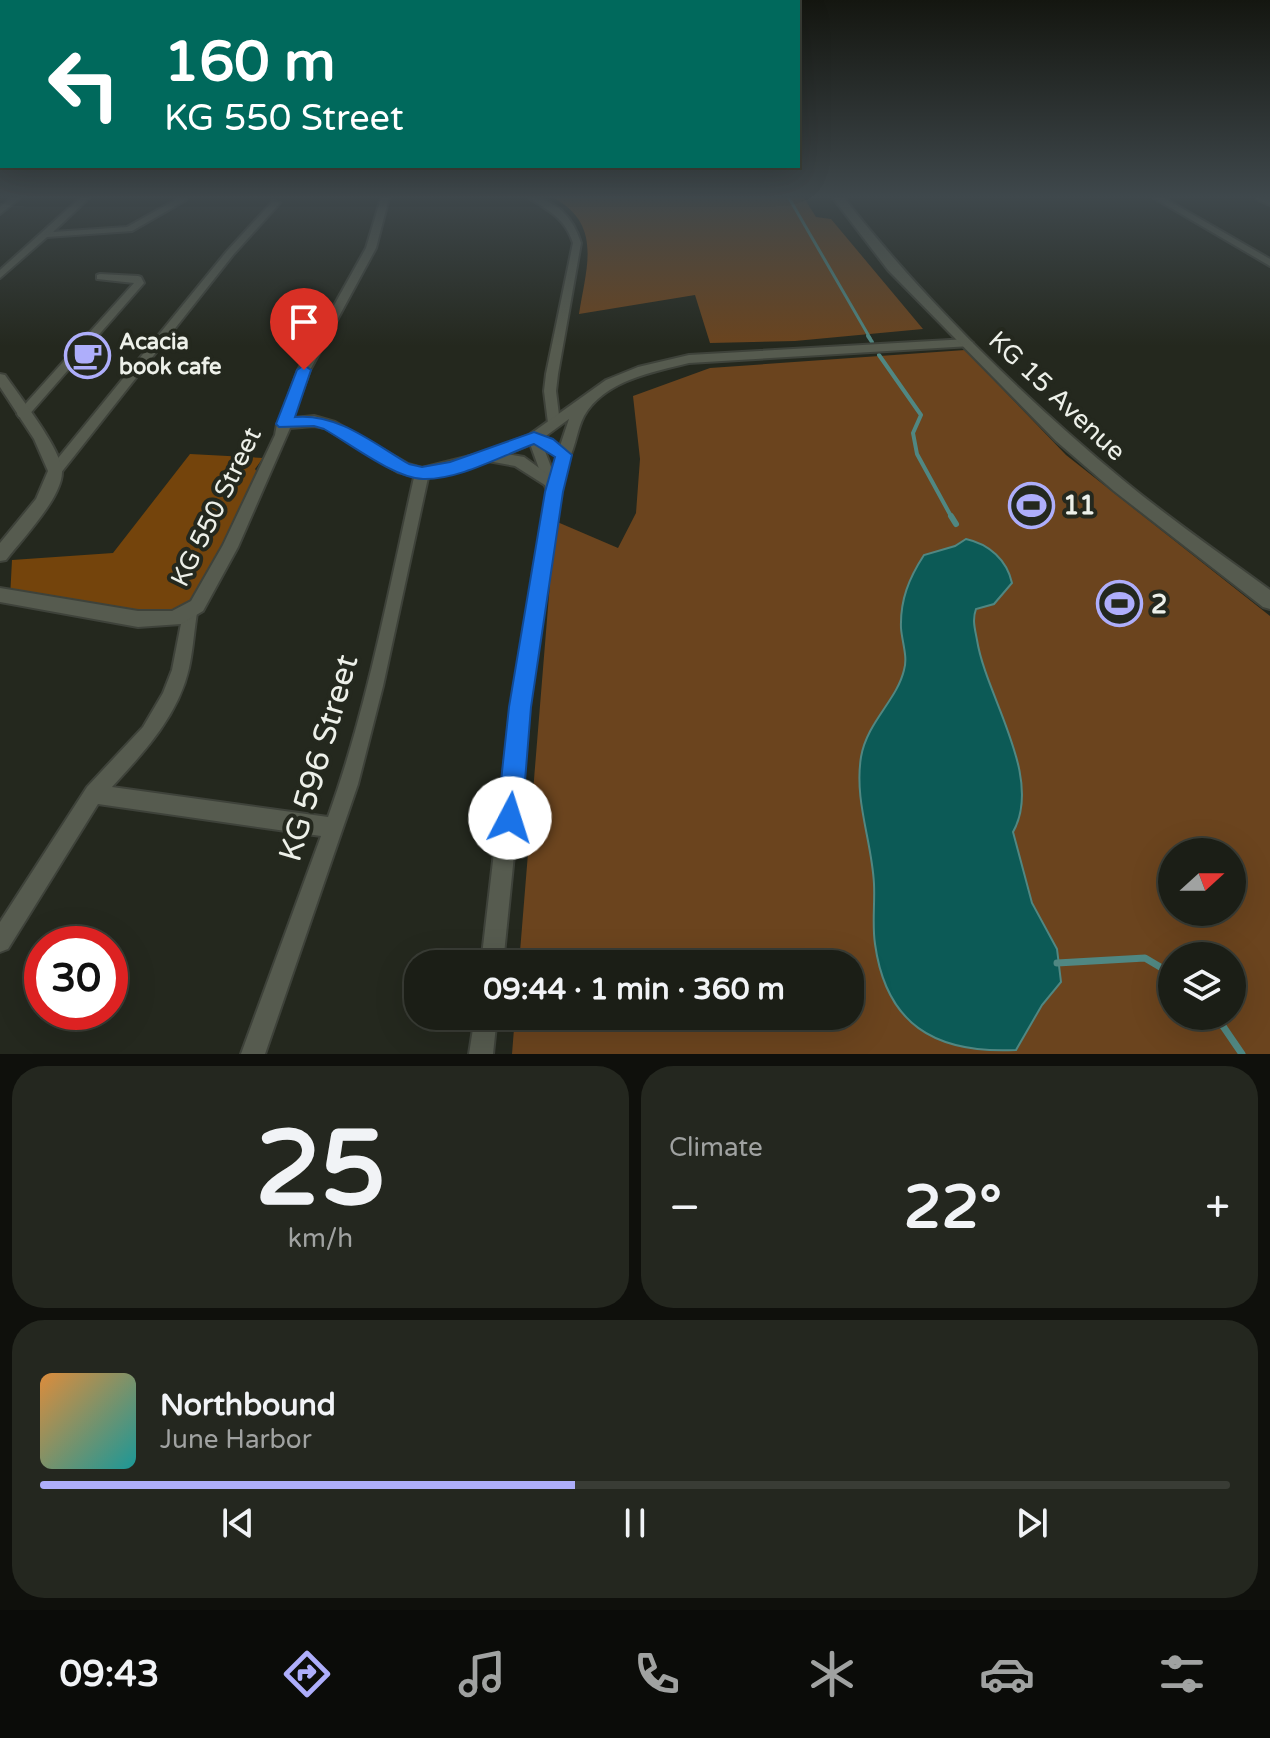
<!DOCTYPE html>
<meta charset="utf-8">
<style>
:root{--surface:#1b1e16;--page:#24271f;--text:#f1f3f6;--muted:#a0a2a1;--line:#393c35;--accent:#aeaefb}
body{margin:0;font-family:"Varela Round",sans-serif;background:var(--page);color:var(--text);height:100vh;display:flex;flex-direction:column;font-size:30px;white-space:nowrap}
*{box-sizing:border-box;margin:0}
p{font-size:26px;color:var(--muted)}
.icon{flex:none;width:44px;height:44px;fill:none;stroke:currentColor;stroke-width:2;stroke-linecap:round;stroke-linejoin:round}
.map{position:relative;height:1054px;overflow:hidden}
.panel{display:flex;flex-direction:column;gap:12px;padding:12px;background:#0f100c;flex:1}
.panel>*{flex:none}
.top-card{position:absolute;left:0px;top:0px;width:800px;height:168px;box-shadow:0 8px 32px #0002,0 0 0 2px var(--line);background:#00695c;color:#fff;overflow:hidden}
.needle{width:52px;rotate:69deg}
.buttons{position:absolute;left:1158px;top:838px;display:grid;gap:16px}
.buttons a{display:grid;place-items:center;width:88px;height:88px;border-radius:50%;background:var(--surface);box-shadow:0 8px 32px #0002,0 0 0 2px var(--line);font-size:40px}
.speed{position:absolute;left:24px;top:926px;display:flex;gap:16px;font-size:40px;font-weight:700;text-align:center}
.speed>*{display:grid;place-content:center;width:104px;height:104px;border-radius:50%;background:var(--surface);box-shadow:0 8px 32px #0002,0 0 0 2px var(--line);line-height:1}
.speed .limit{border:12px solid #d22;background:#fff;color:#111}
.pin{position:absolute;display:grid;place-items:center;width:68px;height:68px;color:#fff;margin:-82px -34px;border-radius:50% 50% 50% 0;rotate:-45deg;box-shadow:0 0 8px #0007}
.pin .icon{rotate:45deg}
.me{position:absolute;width:88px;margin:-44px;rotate:5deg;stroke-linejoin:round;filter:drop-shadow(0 0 6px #0008)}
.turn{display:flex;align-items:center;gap:28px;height:168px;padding:0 32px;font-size:36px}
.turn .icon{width:104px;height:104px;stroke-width:2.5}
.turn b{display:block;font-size:56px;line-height:68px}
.big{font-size:60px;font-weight:700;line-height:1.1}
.panel .tile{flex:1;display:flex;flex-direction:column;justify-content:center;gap:12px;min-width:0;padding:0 28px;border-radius:32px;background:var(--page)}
.panel .dial{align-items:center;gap:0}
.dial b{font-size:104px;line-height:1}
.song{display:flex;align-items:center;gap:24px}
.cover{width:96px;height:96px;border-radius:12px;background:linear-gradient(135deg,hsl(30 70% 55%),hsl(180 70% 35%))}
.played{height:8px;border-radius:4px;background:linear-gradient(90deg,var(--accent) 45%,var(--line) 45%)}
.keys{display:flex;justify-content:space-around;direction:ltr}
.heat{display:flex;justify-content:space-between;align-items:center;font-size:44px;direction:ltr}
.panel .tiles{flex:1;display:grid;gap:12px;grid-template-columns:1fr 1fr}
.tile:last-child{grid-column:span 2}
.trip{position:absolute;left:404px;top:950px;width:460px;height:80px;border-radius:32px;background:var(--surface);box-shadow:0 8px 32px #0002,0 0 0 2px var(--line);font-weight:700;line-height:80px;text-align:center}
.tabs{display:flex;height:128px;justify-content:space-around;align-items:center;background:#0b0c09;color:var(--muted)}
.tabs .icon{width:56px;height:56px}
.tabs .on{color:var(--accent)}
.tabs b{font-size:36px;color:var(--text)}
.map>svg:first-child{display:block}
.green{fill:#6b441e;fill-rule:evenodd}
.forest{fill:#74440c}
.water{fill:#0c5a56;stroke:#508782;stroke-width:2}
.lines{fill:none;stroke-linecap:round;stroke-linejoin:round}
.stream-far3{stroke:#508782;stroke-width:3}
.stream-far2{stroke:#508782;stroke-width:4}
.stream-far1{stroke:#508782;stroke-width:6}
.stream{stroke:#508782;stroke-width:7}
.minor-casing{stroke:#3e423a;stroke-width:4}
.tertiary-casing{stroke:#3e423a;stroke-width:4}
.secondary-casing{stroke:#3e423a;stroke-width:4}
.minor{fill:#565b4f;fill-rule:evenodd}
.tertiary{fill:#565b4f;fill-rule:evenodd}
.secondary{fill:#565b4f;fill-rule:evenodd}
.route{fill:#1a73e8;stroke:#114b97;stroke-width:2}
.labels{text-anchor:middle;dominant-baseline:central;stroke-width:8;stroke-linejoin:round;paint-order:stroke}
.far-poi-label{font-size:22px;font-weight:bold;fill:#edf0e9;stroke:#24281e;text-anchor:start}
.street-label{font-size:26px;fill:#edf0e9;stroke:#24281e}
.poi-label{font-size:26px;font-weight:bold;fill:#edf0e9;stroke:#24281e;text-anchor:start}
.near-street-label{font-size:32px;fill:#edf0e9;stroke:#24281e}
</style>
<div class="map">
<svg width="1270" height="1054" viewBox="0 0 1270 1054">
<rect width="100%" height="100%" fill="#24281e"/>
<g class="green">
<path d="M 554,198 L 804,198 L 816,217 L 831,219 L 923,329 L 795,341 L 710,343 L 695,295 L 579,314 C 586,268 603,225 554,198 Z"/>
<path d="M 965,350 L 1066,455 L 1270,616 L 1270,1054 L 512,1054 L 515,1016 L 850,1016 L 850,964 L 519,964 L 555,521 L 618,548 L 636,513 L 640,459 L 633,396 L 710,368 ZM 1172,852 L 1232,852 L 1232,912 L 1172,912 ZM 1172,956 L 1232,956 L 1232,1016 L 1172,1016 Z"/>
</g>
<polygon class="forest" points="190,454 263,458 255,469 265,483 200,610 169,625 10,598 12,560 113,553"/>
<path class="water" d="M 966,539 C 989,544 1007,560 1012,583 L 994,604 L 976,609 C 972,620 975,629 977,640 C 986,697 1044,777 1013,832 L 1032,903 L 1057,949 L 1061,982 L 1042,1005 L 1016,1050 C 933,1054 886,1023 875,944 C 872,924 875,904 874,884 C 872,841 854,801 861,757 C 867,722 897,700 904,670 C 908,657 902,642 901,628 C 900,600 909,578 924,555 L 955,546 Z"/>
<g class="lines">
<polyline class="stream-far3" points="789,198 870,338"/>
<g class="stream-far2">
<polyline points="868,336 872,342"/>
<polyline points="879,355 921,415 913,433 917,454 952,518"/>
</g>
<polyline class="stream-far1" points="951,516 956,524"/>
<g class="stream">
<polyline points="1057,963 1145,958 1172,974"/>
<polyline points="1216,1016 1242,1054"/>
</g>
<defs>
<g id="minor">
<polygon points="11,198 20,198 0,214 0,207"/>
<polygon points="80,198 89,198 53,232 127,227 179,198 186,200 132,231 47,237 0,278 0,270"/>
<polygon points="381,198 389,198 376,248 310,370 290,424 284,428 280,427 278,424 298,370 366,248"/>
<path d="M 529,198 C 556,198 574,219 581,243 L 558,374 L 556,391 L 560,423 L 554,427 L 548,423 L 544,391 L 546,374 L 573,243 C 565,218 549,211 529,198 Z"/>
<polygon points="1154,198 1164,198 1270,259 1270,266"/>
<polygon points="1257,198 1270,200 1270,205 1258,200"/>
<polygon points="273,201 280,203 233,255 60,474 50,474 48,471 50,468 227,251"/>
<polygon points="100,274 138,276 141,277 144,283 27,417 19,417 17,414 19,411 134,283 97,279 97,275"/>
<path d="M 534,434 L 552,440 L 570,455 L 561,492 L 529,707 L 503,964 L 481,964 L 511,707 L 547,491 L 528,438 ZM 543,446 L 557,456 L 553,472 Z"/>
<path d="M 422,468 L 429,473 L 383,686 L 358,784 L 265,1054 L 241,1054 L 321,836 L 98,804 L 8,949 L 0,952 L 0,922 L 87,787 L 143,727 L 163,693 L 172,670 L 184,608 L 189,607 L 194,608 L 197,613 C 194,631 193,650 189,668 C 178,716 144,752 112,787 L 328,817 C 368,706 389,588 415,473 Z"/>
<polygon points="475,1016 497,1016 493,1054 469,1054"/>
</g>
<g id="tertiary">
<path d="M 967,339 L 973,343 L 971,346 L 689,363 C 652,372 604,381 584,416 C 577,429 576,445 569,459 L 564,460 L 557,455 L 569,419 L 539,441 L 507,454 L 524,457 L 553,478 L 556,482 L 553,486 L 548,487 L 515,466 L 488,461 L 422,478 L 398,472 L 325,428 L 314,426 L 290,428 L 238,547 L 203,611 L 181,624 L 138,627 L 0,602 L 0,588 L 138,611 L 172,611 L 191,601 L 223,545 L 275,435 L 277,424 L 284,419 L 314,416 L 335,422 L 408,464 L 422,468 L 482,453 L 529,435 L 606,380 L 638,367 L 689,355 Z"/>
<path d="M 0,374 L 5,375 C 18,394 62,450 62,471 C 63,497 22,539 6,560 L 0,561 L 0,543 L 36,499 L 48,471 L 34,439 L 0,387 Z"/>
</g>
<path id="secondary" d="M 833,198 L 844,198 C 923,299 1024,398 1123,480 C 1170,519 1221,554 1270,590 L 1270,609 L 1263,607 L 1114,491 L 1056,441 L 888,270 Z"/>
</defs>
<use href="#minor" class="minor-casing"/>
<use href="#tertiary" class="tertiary-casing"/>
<use href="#secondary" class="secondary-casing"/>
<use href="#minor" class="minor"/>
<use href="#tertiary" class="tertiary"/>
<use href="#secondary" class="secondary"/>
</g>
<linearGradient id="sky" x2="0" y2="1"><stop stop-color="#141610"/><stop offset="0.57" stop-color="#3f484c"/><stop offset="1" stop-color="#3f484c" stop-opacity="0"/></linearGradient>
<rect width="1270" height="346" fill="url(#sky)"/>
<path class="route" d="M 304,365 L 311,370 L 295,417 C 338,413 373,443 409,464 L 422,467 L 450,462 L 534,432 L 553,439 L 572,455 L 563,492 L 531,707 L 522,818 L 519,827 L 510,831 L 501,827 L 497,818 L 509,707 L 545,492 L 555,457 L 534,444 C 501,456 459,480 423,479 C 394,478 349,443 324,429 L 314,426 L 279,427 L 276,424 L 297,370 Z"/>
<defs>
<symbol id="cafe-ring" viewBox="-11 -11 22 22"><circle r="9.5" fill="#24281e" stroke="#aeaefb" stroke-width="1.5"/><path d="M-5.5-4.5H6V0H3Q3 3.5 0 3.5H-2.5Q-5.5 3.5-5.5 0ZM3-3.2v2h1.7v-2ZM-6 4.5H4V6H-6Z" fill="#aeaefb"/></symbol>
<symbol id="stadium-ring" viewBox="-11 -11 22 22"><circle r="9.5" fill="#24281e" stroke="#aeaefb" stroke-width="1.5"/><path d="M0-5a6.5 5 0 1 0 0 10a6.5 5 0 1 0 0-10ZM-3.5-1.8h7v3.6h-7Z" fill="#aeaefb"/></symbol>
</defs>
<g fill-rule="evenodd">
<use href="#cafe-ring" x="62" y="330" width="51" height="51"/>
<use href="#stadium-ring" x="1006" y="480" width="51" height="51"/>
<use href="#stadium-ring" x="1094" y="578" width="51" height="51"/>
</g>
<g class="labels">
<g class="far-poi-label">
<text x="119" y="342">Acacia<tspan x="119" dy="25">book cafe</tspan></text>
</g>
<g class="street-label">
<text transform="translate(1057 396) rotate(43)">KG 15 Avenue</text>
<text transform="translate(216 507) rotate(-64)">KG 550 Street</text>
</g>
<g class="poi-label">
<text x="1063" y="505">11</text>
<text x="1151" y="604">2</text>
</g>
<g class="near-street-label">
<text transform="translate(319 758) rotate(-74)">KG 596 Street</text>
</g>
</g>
</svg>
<div class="buttons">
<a><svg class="needle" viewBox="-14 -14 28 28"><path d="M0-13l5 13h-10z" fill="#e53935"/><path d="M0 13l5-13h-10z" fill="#a0a2a1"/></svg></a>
<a><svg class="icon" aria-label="layers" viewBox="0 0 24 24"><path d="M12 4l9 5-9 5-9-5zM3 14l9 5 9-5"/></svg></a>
</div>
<div class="speed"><div class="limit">30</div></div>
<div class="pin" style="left:304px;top:370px;background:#d93025"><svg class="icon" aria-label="arrive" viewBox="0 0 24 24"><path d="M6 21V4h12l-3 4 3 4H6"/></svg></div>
<svg class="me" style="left:510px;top:818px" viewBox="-20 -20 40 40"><circle r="19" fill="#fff"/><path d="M0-13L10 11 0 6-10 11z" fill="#1a73e8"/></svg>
<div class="trip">09:44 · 1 min · 360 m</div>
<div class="top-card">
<div class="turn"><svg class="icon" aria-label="left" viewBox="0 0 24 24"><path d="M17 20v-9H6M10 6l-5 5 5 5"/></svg><div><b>160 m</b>KG 550 Street</div></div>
</div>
</div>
<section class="panel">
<div class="tiles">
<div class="tile dial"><b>25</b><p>km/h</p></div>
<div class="tile"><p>Climate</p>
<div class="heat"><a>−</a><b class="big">22°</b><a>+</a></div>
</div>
<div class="tile">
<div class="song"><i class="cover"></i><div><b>Northbound</b><p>June Harbor</p></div></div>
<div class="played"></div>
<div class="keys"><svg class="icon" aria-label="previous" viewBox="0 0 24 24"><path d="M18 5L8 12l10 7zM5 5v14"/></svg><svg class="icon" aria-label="pause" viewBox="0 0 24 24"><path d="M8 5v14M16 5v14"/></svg><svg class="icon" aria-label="next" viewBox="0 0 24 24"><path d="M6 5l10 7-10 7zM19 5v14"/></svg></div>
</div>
</div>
</section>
<nav class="tabs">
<b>09:43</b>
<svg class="icon on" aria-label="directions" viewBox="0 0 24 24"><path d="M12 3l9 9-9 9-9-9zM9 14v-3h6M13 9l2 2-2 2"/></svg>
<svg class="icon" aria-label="music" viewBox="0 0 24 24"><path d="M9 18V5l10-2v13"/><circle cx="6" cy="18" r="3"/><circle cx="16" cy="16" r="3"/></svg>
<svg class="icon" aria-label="phone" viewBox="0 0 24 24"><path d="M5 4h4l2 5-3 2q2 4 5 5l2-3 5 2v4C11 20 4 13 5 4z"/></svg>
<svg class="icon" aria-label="climate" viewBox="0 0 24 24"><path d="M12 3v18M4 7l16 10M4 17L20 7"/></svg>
<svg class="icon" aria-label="car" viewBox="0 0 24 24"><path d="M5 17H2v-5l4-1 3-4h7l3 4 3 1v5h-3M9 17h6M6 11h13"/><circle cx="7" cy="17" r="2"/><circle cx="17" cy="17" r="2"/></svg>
<svg class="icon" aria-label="filters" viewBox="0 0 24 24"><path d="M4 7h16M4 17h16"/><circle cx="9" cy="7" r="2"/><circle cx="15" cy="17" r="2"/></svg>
</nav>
